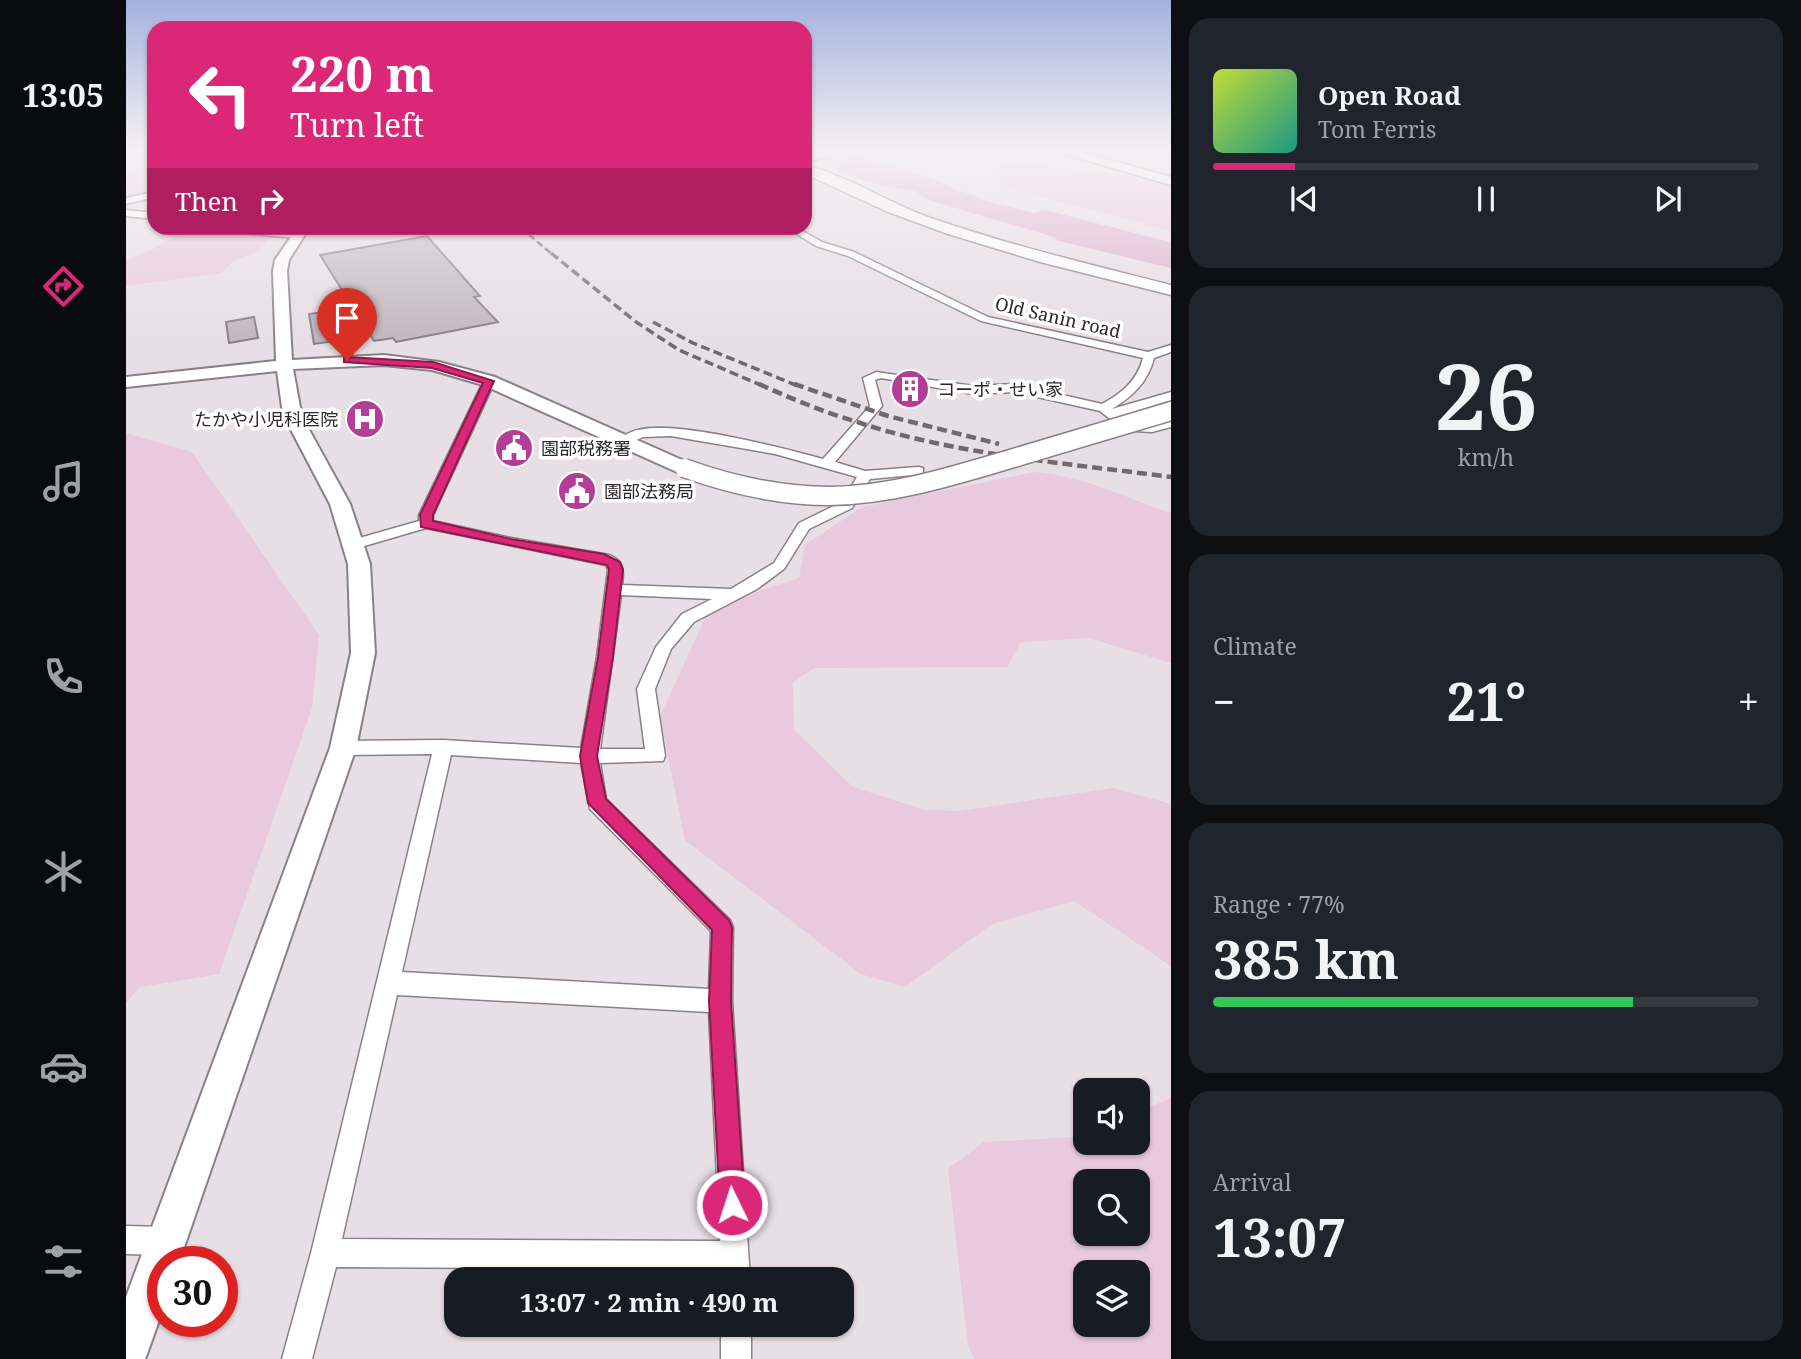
<!DOCTYPE html>
<meta charset="utf-8">
<style>
:root{--surface:#171b24;--page:#20242c;--text:#f1f3f6;--muted:#9ea1a6;--line:#363941;--accent:#db2777}
body{margin:0;font-family:"Noto Serif","Noto Sans JP",serif;background:var(--page);color:var(--text);height:100vh;display:flex;flex-direction:column;font-size:26px;white-space:nowrap}
*{box-sizing:border-box;margin:0}
p{font-size:23px;color:var(--muted)}
.icon{flex:none;width:38px;height:38px;fill:none;stroke:currentColor;stroke-width:2;stroke-linecap:round;stroke-linejoin:round}
.map{position:relative;flex:1;overflow:hidden}
.sheet{display:flex;flex-direction:column;gap:18px;padding:18px;background:#0d0f14;width:630px}
.sheet>*{flex:none}
.top-card{position:absolute;left:21px;top:21px;width:665px;height:214px;border-radius:21px;box-shadow:0 2px 5px #0004;background:#db2777;color:#fff;overflow:hidden}
.buttons{position:absolute;left:947px;top:1078px;display:grid;gap:14px}
.buttons a{display:grid;place-items:center;width:77px;height:77px;border-radius:14px;background:var(--surface);box-shadow:0 2px 5px #0004;font-size:35px}
.speed{position:absolute;left:21px;top:1246px;display:flex;gap:14px;font-size:35px;font-weight:700;text-align:center}
.speed>*{display:grid;place-content:center;width:91px;height:91px;border-radius:50%;background:var(--surface);box-shadow:0 2px 5px #0004;line-height:1}
.speed .limit{border:10px solid #d22;background:#fff;color:#111}
.pin{position:absolute;display:grid;place-items:center;width:60px;height:60px;color:#fff;margin:-72px -30px;border-radius:50% 50% 50% 0;rotate:-45deg;box-shadow:0 0 7px #0007}
.pin .icon{rotate:45deg}
.me{position:absolute;width:77px;margin:-38px;rotate:356deg;stroke-linejoin:round;filter:drop-shadow(0 0 5px #0008)}
.turn{display:flex;align-items:center;gap:24px;height:147px;padding:0 28px;font-size:32px}
.turn .icon{width:91px;height:91px;stroke-width:2.5}
.turn b{display:block;font-size:49px;line-height:60px}
.then{display:flex;align-items:center;height:66px;padding:0 28px;background:#0003;gap:14px;font-size:26px}
.big{font-size:52px;font-weight:700;line-height:1.1}
.sheet .card{flex:1;display:flex;flex-direction:column;justify-content:center;gap:10px;min-width:0;padding:0 24px;border-radius:21px;background:var(--page)}
.sheet .dial{align-items:center;gap:0}
.dial b{font-size:91px;line-height:1}
.song{display:flex;align-items:center;gap:21px}
.cover{width:84px;height:84px;border-radius:10px;background:linear-gradient(135deg,hsl(70 70% 55%),hsl(170 70% 35%))}
.played{height:7px;border-radius:4px;background:linear-gradient(90deg,var(--accent) 15%,var(--line) 15%)}
.keys{display:flex;justify-content:space-around;direction:ltr}
.heat{display:flex;justify-content:space-between;align-items:center;font-size:38px;direction:ltr}
.charge{height:10px;border-radius:5px;background:linear-gradient(90deg,#34c759 77%,var(--line) 0)}
.trip{position:absolute;left:318px;top:1267px;width:410px;height:70px;border-radius:21px;background:var(--surface);box-shadow:0 2px 5px #0004;font-weight:700;line-height:70px;text-align:center}
main{display:flex;flex:1;min-height:0}
.tab-bar{display:flex;flex-direction:column;width:126px;justify-content:space-around;align-items:center;background:#090b0e;color:var(--muted)}
.tab-bar .icon{width:49px;height:49px}
.tab-bar .selected{color:var(--accent)}
.tab-bar b{font-size:32px;color:var(--text)}
.map>svg:first-child{display:block}
.green{fill:#e8c9dd;fill-rule:evenodd}
.water{fill:#dfafce}
.building{fill:#c2b8be;stroke:#8a8186;stroke-width:2}
.lines{fill:none;stroke-linecap:round;stroke-linejoin:round}
.street-casing{stroke:#8a8186;stroke-width:3}
.secondary-casing{stroke:#8a8186;stroke-width:4}
.highway-casing{stroke:#8a8186;stroke-width:3}
.street{fill:#fff;fill-rule:evenodd}
.secondary{fill:#fff;fill-rule:evenodd}
.highway{fill:#fff;fill-rule:evenodd}
.rail-far2{stroke:#6f696d;stroke-width:2.5;stroke-dasharray:7 3.5;stroke-linecap:butt}
.rail-far1{stroke:#6f696d;stroke-width:3.5;stroke-dasharray:9 4.5;stroke-linecap:butt}
.rail{stroke:#6f696d;stroke-width:4.5;stroke-dasharray:10 5;stroke-linecap:butt}
.secondary-bridge-casing{stroke:#8a8186;stroke-width:21;stroke-linecap:butt}
.secondary-bridge{stroke:#fff;stroke-width:18}
.route{fill:#db2777;stroke:#8e194d;stroke-width:2}
.labels{text-anchor:middle;dominant-baseline:central;stroke-width:7;stroke-linejoin:round;paint-order:stroke}
.far-street-label{font-size:18px;fill:#2b272a;stroke:#fff}
.far-poi-label{font-size:18px;fill:#2b272a;stroke:#fff;text-anchor:start}
</style>
<main>
<nav class="tab-bar">
<b>13:05</b>
<svg class="icon selected" aria-label="directions" viewBox="0 0 24 24"><path d="M12 3l9 9-9 9-9-9zM9 14v-3h6M13 9l2 2-2 2"/></svg>
<svg class="icon" aria-label="music" viewBox="0 0 24 24"><path d="M9 18V5l10-2v13"/><circle cx="6" cy="18" r="3"/><circle cx="16" cy="16" r="3"/></svg>
<svg class="icon" aria-label="phone" viewBox="0 0 24 24"><path d="M5 4h4l2 5-3 2q2 4 5 5l2-3 5 2v4C11 20 4 13 5 4z"/></svg>
<svg class="icon" aria-label="climate" viewBox="0 0 24 24"><path d="M12 3v18M4 7l16 10M4 17L20 7"/></svg>
<svg class="icon" aria-label="car" viewBox="0 0 24 24"><path d="M5 17H2v-5l4-1 3-4h7l3 4 3 1v5h-3M9 17h6M6 11h13"/><circle cx="7" cy="17" r="2"/><circle cx="17" cy="17" r="2"/></svg>
<svg class="icon" aria-label="filters" viewBox="0 0 24 24"><path d="M4 7h16M4 17h16"/><circle cx="9" cy="7" r="2"/><circle cx="15" cy="17" r="2"/></svg>
</nav>
<div class="map">
<svg width="1045" height="1359" viewBox="0 0 1045 1359">
<rect width="100%" height="100%" fill="#e8dee5"/>
<g class="green">
<polygon points="969,149 1045,149 1045,170"/>
<polygon points="28,160 28,173 23,177 28,178 28,190 0,198 0,176"/>
<polygon points="871,162 1004,174 1045,184 1045,231 881,188 867,174"/>
<polygon points="56,231 143,238 133,251 109,260 95,273 0,286 0,261 35,245"/>
<polygon points="0,433 66,452 193,635 186,708 93,974 14,987 0,1003"/>
<path d="M 909,472 C 961,477 997,497 1045,513 L 1045,663 L 963,638 L 895,642 L 881,667 L 688,668 L 667,682 L 668,730 L 727,787 L 799,810 L 834,811 L 987,788 L 1045,804 L 1045,966 L 948,901 L 866,924 L 779,987 L 735,974 L 559,840 L 534,717 L 584,607 L 673,578 L 679,545 L 736,507 Z"/>
<path d="M 1045,1098 L 1045,1359 L 848,1359 L 842,1345 L 822,1169 L 858,1142 L 950,1137 L 959,1133 L 959,1143 L 1012,1143 L 1012,1112 ZM 959,1181 L 1012,1181 L 1012,1234 L 959,1234 ZM 959,1272 L 1012,1272 L 1012,1325 L 959,1325 Z"/>
</g>
<polygon class="water" points="705,149 805,178 830,190 853,197 856,200 908,213 916,211 914,210 923,211 1036,240 1045,243 1045,268 929,240 931,238 803,200 789,191 758,186 714,173 708,166 679,153 679,150"/>
<g class="building">
<polygon points="301,236 354,296 348,297 372,322 270,342 267,338 248,341 194,255"/>
<polygon points="211,310 217,340 188,344 183,314"/>
<polygon points="128,317 132,338 103,343 100,322"/>
</g>
<g class="lines">
<defs>
<g id="street">
<polygon points="705,149 716,149 679,164 679,159"/>
<polygon points="28,192 28,197 0,204 0,198"/>
<polygon points="0,210 28,213 28,219 0,216"/>
<polygon points="84,228 171,232 176,235 171,238 88,231"/>
<path d="M 661,228 L 671,228 L 696,242 L 728,252 L 862,317 L 1022,352 L 1045,345 L 1045,352 L 1028,358 C 1022,382 1007,396 986,409 L 1045,392 L 1045,400 L 995,416 L 1017,424 L 1045,419 L 1045,427 L 1026,432 L 1009,431 L 989,423 L 974,411 L 889,392 L 847,394 L 755,378 L 749,380 L 756,406 L 709,462 L 739,471 L 792,467 L 797,468 L 797,474 L 744,479 L 726,508 L 683,529 L 658,569 L 631,589 L 568,622 L 545,649 L 529,689 L 539,756 L 537,761 L 474,763 L 480,799 L 604,920 L 607,927 L 606,1001 L 624,1279 L 596,1279 L 595,1269 L 210,1267 L 186,1359 L 156,1359 L 185,1253 L 306,754 L 217,755 L 210,753 L 208,748 L 210,743 L 217,741 L 317,740 L 455,748 L 471,657 L 482,570 L 480,565 L 300,528 L 228,549 L 221,544 L 223,541 L 293,521 L 293,515 L 359,378 L 369,381 L 307,515 L 307,521 L 385,538 L 483,555 C 498,561 498,570 496,585 L 605,589 L 648,563 L 673,523 L 716,502 L 731,477 L 649,454 L 545,436 L 517,437 L 497,446 L 490,442 L 492,439 C 498,436 505,431 512,430 C 550,420 657,448 697,459 L 744,406 L 737,378 L 750,372 L 847,386 L 889,384 L 976,404 C 996,393 1011,381 1017,358 L 855,321 L 722,256 L 690,246 ZM 495,595 L 586,599 L 556,614 L 530,647 L 511,689 L 519,749 L 474,749 ZM 325,755 L 455,763 L 464,809 L 585,931 L 583,989 L 276,972 ZM 271,995 L 583,1012 L 594,1241 L 216,1239 Z"/>
<polygon points="0,1226 39,1227 49,1231 53,1241 49,1251 39,1255 0,1254"/>
<rect x="595" y="1325" width="30" height="34"/>
</g>
<polygon id="secondary" points="171,228 183,228 163,260 161,271 166,360 258,355 313,362 369,377 565,464 567,468 565,472 551,472 357,385 306,370 258,365 167,369 174,407 181,426 224,504 244,564 249,653 230,748 53,1262 37,1262 37,1309 21,1354 19,1359 0,1359 0,1297 204,748 225,653 222,564 204,504 163,426 156,407 151,371 0,387 0,377 150,361 147,271 149,260"/>
<g id="highway">
<polygon points="922,149 945,149 1045,177 1045,185"/>
<path d="M 679,165 C 722,176 761,202 802,217 C 882,245 963,264 1045,285 L 1045,295 L 914,262 L 822,234 L 762,212 L 679,174 Z"/>
</g>
</defs>
<use href="#street" class="street-casing"/>
<use href="#secondary" class="secondary-casing"/>
<use href="#highway" class="highway-casing"/>
<use href="#street" class="street"/>
<use href="#secondary" class="secondary"/>
<use href="#highway" class="highway"/>
<polyline class="rail-far2" points="395,228 427,255"/>
<g class="rail-far1">
<polyline points="425,253 510,322 553,350 637,386"/>
<polyline points="527,322 567,343 672,386"/>
</g>
<g class="rail">
<path d="M 633,384 C 664,398 695,411 728,421 C 829,455 940,463 1045,477"/>
<polyline points="668,384 762,416 873,444"/>
</g>
<defs>
<path id="secondary-bridge" d="M 558,468 C 605,485 654,496 704,496 C 765,495 824,477 881,460 C 936,444 990,427 1045,411"/>
</defs>
<use href="#secondary-bridge" class="secondary-bridge-casing"/>
<use href="#secondary-bridge" class="secondary-bridge"/>
</g>
<linearGradient id="sky" x2="0" y2="1"><stop stop-color="#a4b2de"/><stop offset="0.44" stop-color="#f5f0f3"/><stop offset="1" stop-color="#f5f0f3" stop-opacity="0"/></linearGradient>
<rect width="1045" height="340" fill="url(#sky)"/>
<polygon class="route" points="221,357 307,362 368,381 307,515 307,521 385,539 478,554 494,562 497,570 487,657 471,756 480,799 603,920 606,927 605,1001 619,1205 615,1213 606,1217 598,1213 594,1205 583,1001 586,930 462,803 454,756 472,657 483,570 481,565 295,527 294,515 357,383 306,368 218,362 218,358"/>
<defs>
<symbol id="building-disc" viewBox="-11 -11 22 22"><circle r="9.5" fill="#b43e96" stroke="#fff"/><path d="M-4-6H4V6H1V3H-1V6H-4ZM-2.5-4.3h1.7v1.8h-1.7ZM.8-4.3h1.7v1.8H.8ZM-2.5-1h1.7V.8h-1.7ZM.8-1h1.7V.8H.8Z" fill="#fff"/></symbol>
<symbol id="hospital-disc" viewBox="-11 -11 22 22"><circle r="9.5" fill="#b43e96" stroke="#fff"/><path d="M-5-5h3v3.5h4V-5h3V5h-3V1.5h-4V5h-3Z" fill="#fff"/></symbol>
<symbol id="civic-disc" viewBox="-11 -11 22 22"><circle r="9.5" fill="#b43e96" stroke="#fff"/><path d="M-.6-6.5H3V-4.5H.6V-3L4-1V1h2V6H-6V1h2V-1L-.6-3ZM-1.2 2.5V6h2.4V2.5Z" fill="#fff"/></symbol>
</defs>
<g fill-rule="evenodd">
<use href="#building-disc" x="762" y="367" width="44" height="44"/>
<use href="#hospital-disc" x="217" y="397" width="44" height="44"/>
<use href="#civic-disc" x="366" y="426" width="44" height="44"/>
<use href="#civic-disc" x="429" y="469" width="44" height="44"/>
</g>
<g class="labels">
<g class="far-street-label">
<text transform="translate(932 317) rotate(13)">Old Sanin road</text>
</g>
<g class="far-poi-label">
<text x="811" y="389">コーポ・せい家</text>
<text x="212" y="419" text-anchor="end">たかや小児科医院</text>
<text x="415" y="448">園部税務署</text>
<text x="478" y="491">園部法務局</text>
</g>
</g>
</svg>
<div class="buttons">
<a><svg class="icon" aria-label="sound" viewBox="0 0 24 24"><path d="M4 9h4l5-4v14l-5-4H4zM17 9q2 3 0 6"/></svg></a>
<a><svg class="icon" aria-label="search" viewBox="0 0 24 24"><circle cx="10" cy="10" r="6"/><path d="M15 15l6 6"/></svg></a>
<a><svg class="icon" aria-label="layers" viewBox="0 0 24 24"><path d="M12 4l9 5-9 5-9-5zM3 14l9 5 9-5"/></svg></a>
</div>
<div class="speed"><div class="limit">30</div></div>
<div class="pin" style="left:221px;top:360px;background:#d93025"><svg class="icon" aria-label="arrive" viewBox="0 0 24 24"><path d="M6 21V4h12l-3 4 3 4H6"/></svg></div>
<svg class="me" style="left:606px;top:1205px" viewBox="-20 -20 40 40"><circle r="17" fill="#db2777" stroke="#fff" stroke-width="3"/><path d="M0-11L8 9 0 5-8 9z" fill="#fff"/></svg>
<div class="trip">13:07 · 2 min · 490 m</div>
<div class="top-card">
<div class="turn"><svg class="icon" aria-label="left" viewBox="0 0 24 24"><path d="M17 20v-9H6M10 6l-5 5 5 5"/></svg><div><b>220 m</b>Turn left</div></div>
<div class="then">Then<svg class="icon" aria-label="right" viewBox="0 0 24 24"><path d="M7 20v-9h11M14 6l5 5-5 5"/></svg></div>
</div>
</div>
<section class="sheet">
<div class="card">
<div class="song"><i class="cover"></i><div><b>Open Road</b><p>Tom Ferris</p></div></div>
<div class="played"></div>
<div class="keys"><svg class="icon" aria-label="previous" viewBox="0 0 24 24"><path d="M18 5L8 12l10 7zM5 5v14"/></svg><svg class="icon" aria-label="pause" viewBox="0 0 24 24"><path d="M8 5v14M16 5v14"/></svg><svg class="icon" aria-label="next" viewBox="0 0 24 24"><path d="M6 5l10 7-10 7zM19 5v14"/></svg></div>
</div>
<div class="card dial"><b>26</b><p>km/h</p></div>
<div class="card"><p>Climate</p>
<div class="heat"><a>−</a><b class="big">21°</b><a>+</a></div>
</div>
<div class="card"><p>Range · 77%</p><b class="big">385 km</b><div class="charge"></div></div>
<div class="card"><p>Arrival</p><b class="big">13:07</b></div>
</section>
</main>
